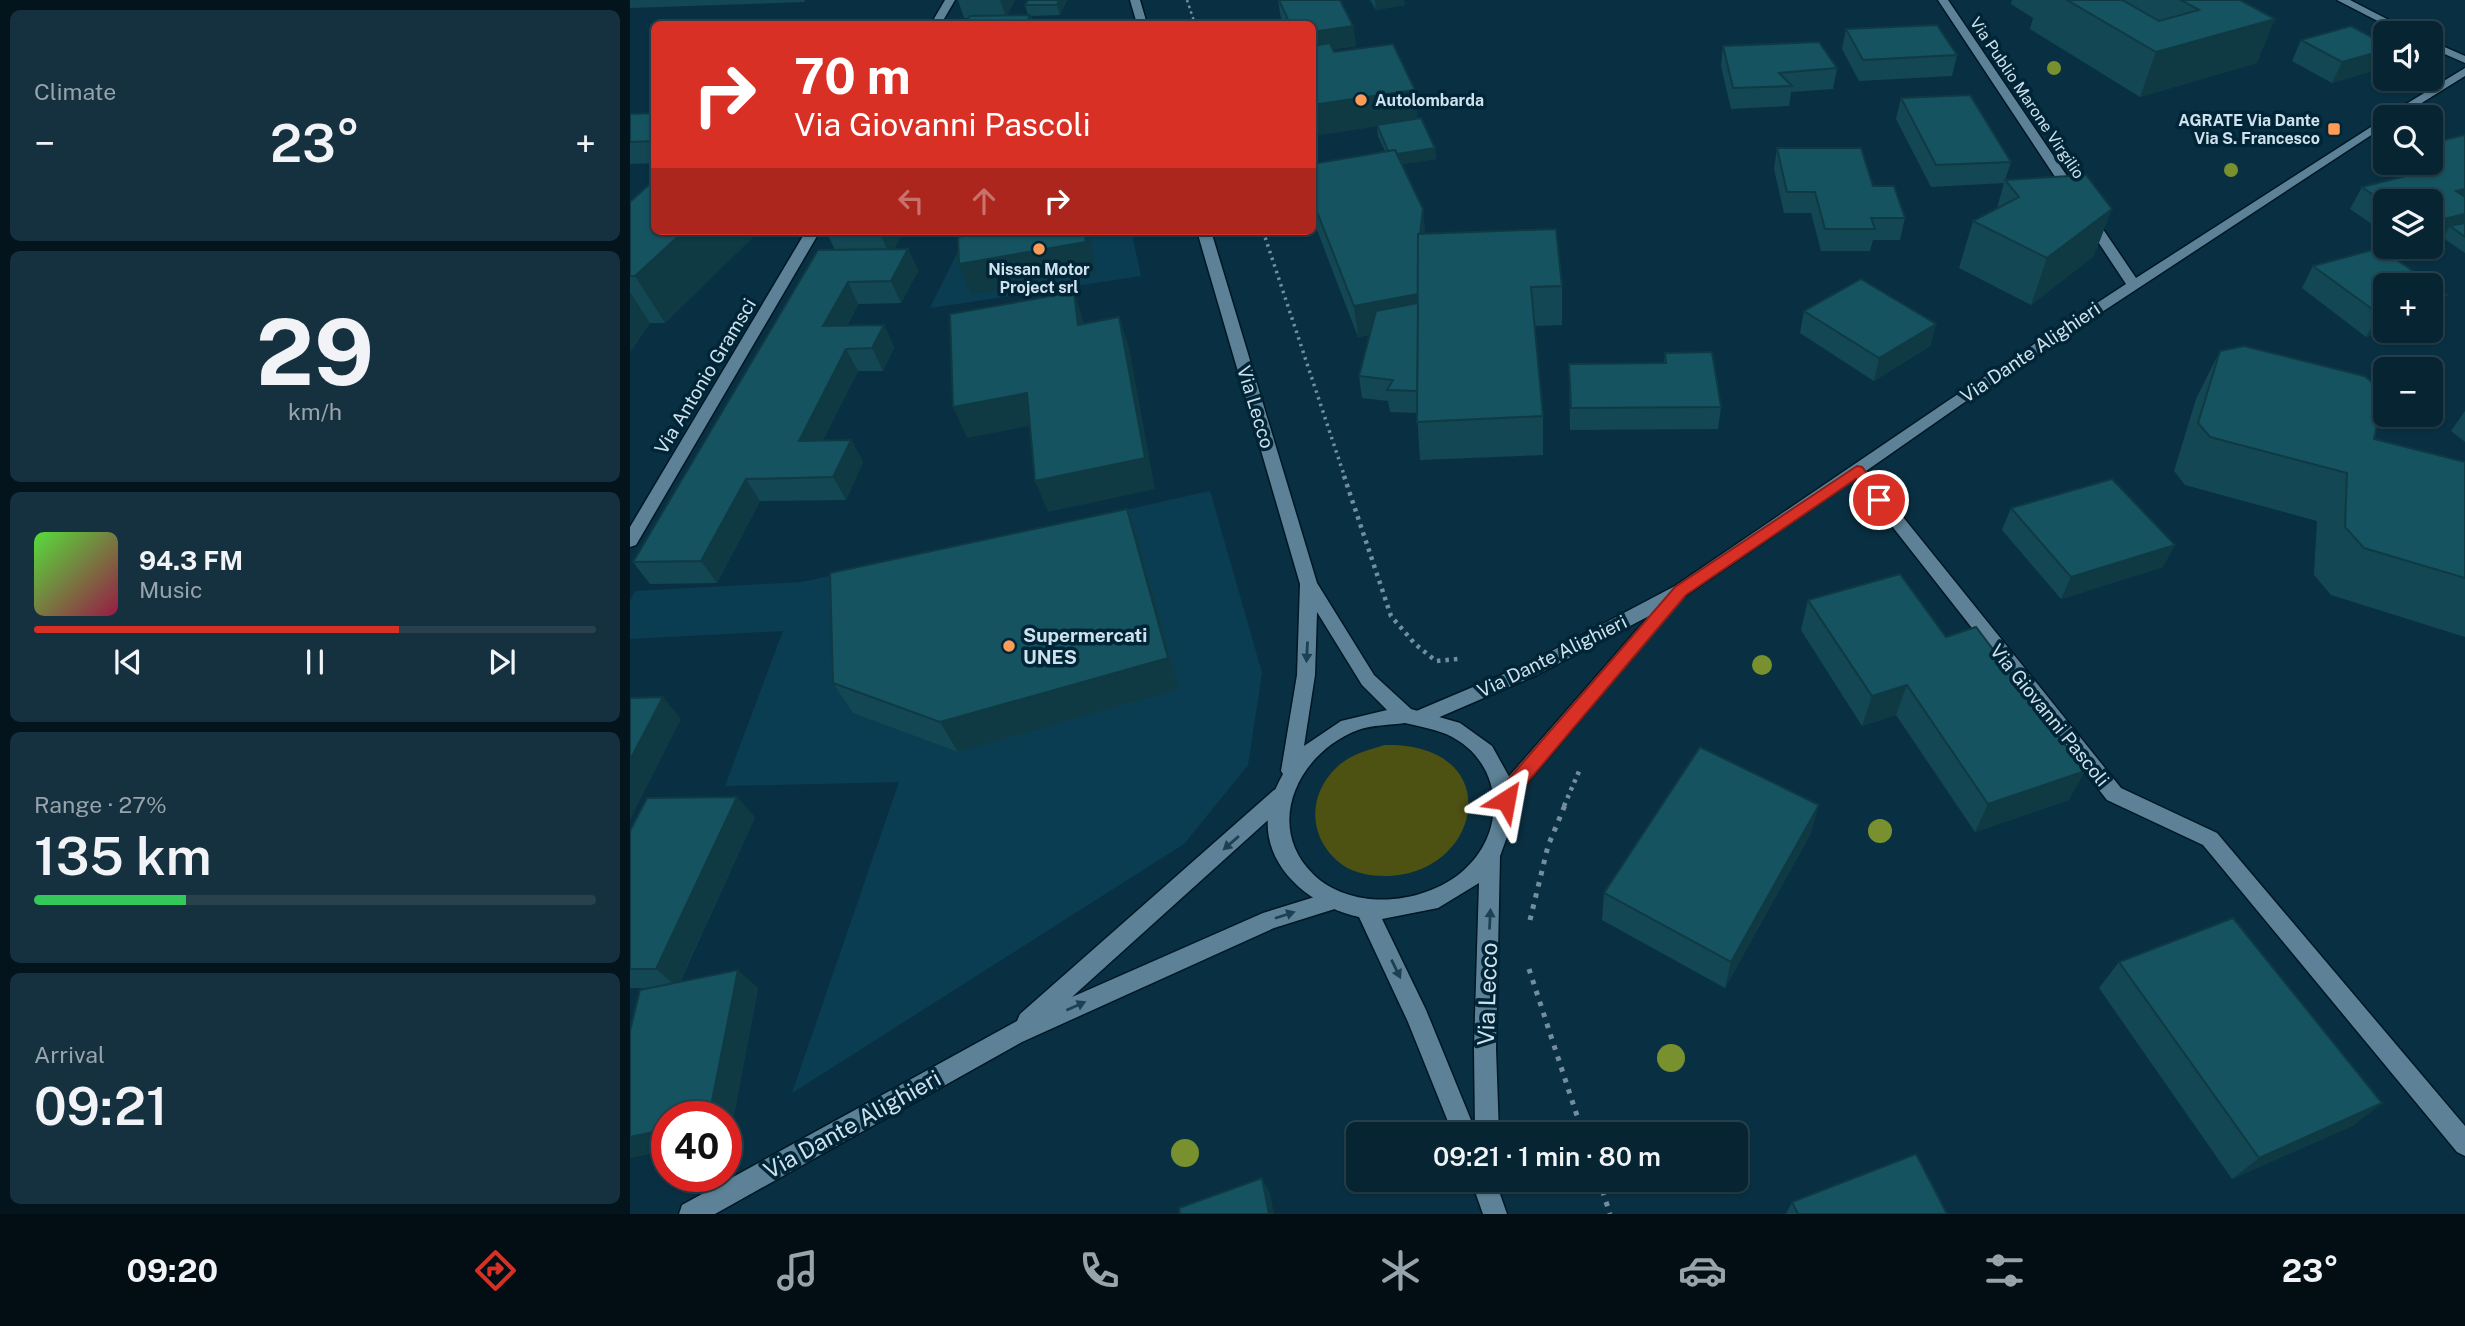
<!DOCTYPE html>
<meta charset="utf-8">
<style>
:root{--surface:#072432;--page:#15303e;--text:#f1f3f6;--muted:#98a4ac;--line:#28414d;--accent:#d93025}
body{margin:0;font-family:"Public Sans",sans-serif;background:var(--page);color:var(--text);height:100vh;display:flex;flex-direction:column;font-size:26px;white-space:nowrap}
*{box-sizing:border-box;margin:0}
p{font-size:23px;color:var(--muted)}
.icon{flex:none;width:38px;height:38px;fill:none;stroke:currentColor;stroke-width:2;stroke-linecap:round;stroke-linejoin:round}
.map{position:relative;flex:1;overflow:hidden}
.sheet{display:flex;flex-direction:column;gap:10px;padding:10px;background:#04141c;width:630px}
.sheet>*{flex:none}
.top-card{position:absolute;left:21px;top:21px;width:665px;height:214px;border-radius:10px;box-shadow:0 2px 5px #0004,0 0 0 2px var(--line);background:#d93025;color:#fff;overflow:hidden}
.fabs{position:absolute;left:1743px;top:21px;display:grid;gap:14px}
.fabs a{display:grid;place-items:center;width:70px;height:70px;border-radius:10px;background:var(--surface);box-shadow:0 2px 5px #0004,0 0 0 2px var(--line);font-size:35px}
.speed{position:absolute;left:21px;top:1101px;display:flex;gap:14px;font-size:35px;font-weight:700;text-align:center}
.speed>*{display:grid;place-content:center;width:91px;height:91px;border-radius:50%;background:var(--surface);box-shadow:0 2px 5px #0004,0 0 0 2px var(--line);line-height:1}
.speed .limit{border:10px solid #d22;background:#fff;color:#111}
.pin{position:absolute;display:grid;place-items:center;width:60px;height:60px;color:#fff;margin:-30px;border:4px solid #fff;border-radius:50%;box-shadow:0 2px 7px #0007}
.me{position:absolute;width:77px;margin:-38px;rotate:34deg;stroke-linejoin:round;filter:drop-shadow(0 0 5px #0008)}
.turn{display:flex;align-items:center;gap:24px;height:147px;padding:0 28px;font-size:32px}
.turn .icon{width:91px;height:91px;stroke-width:2.5}
.turn b{display:block;font-size:49px;line-height:60px}
.lanes{display:flex;align-items:center;height:66px;padding:0 28px;background:#0003;justify-content:center;gap:35px;direction:ltr}
.lanes .off{opacity:.35}
.big{font-size:52px;font-weight:600;line-height:1.1}
.sheet .tile{flex:1;display:flex;flex-direction:column;justify-content:center;gap:10px;min-width:0;padding:0 24px;border-radius:10px;background:var(--page)}
.sheet .dial{align-items:center;gap:0}
.dial b{font-size:91px;line-height:1}
.song{display:flex;align-items:center;gap:21px}
.cover{width:84px;height:84px;border-radius:10px;background:linear-gradient(135deg,hsl(110 70% 55%),hsl(340 70% 35%))}
.played{height:7px;border-radius:4px;background:linear-gradient(90deg,var(--accent) 65%,var(--line) 65%)}
.keys{display:flex;justify-content:space-around;direction:ltr}
.heat{display:flex;justify-content:space-between;align-items:center;font-size:38px;direction:ltr}
.charge{height:10px;border-radius:5px;background:linear-gradient(90deg,#34c759 27%,var(--line) 0)}
.trip{position:absolute;left:716px;top:1122px;width:402px;height:70px;border-radius:10px;background:var(--surface);box-shadow:0 2px 5px #0004,0 0 0 2px var(--line);font-weight:600;line-height:70px;text-align:center}
.tabs{display:flex;height:112px;justify-content:space-around;align-items:center;background:#030e14;color:var(--muted)}
.tabs .icon{width:49px;height:49px}
.tabs .selected{color:var(--accent)}
.tabs b{font-size:32px;color:var(--text)}
main{display:flex;flex:1;min-height:0}
.map>svg:first-child{display:block}
.built{fill:#0b3d52}
.green{fill:#4d5112}
.lines{fill:none;stroke-linecap:round;stroke-linejoin:round}
.street-casing{stroke:#001724;stroke-width:3}
.secondary-casing{stroke:#001724;stroke-width:3}
.path-far3{stroke:#738f9e;stroke-width:2.5;stroke-dasharray:2.5 3.5;stroke-linecap:butt}
.path-far2{stroke:#738f9e;stroke-width:3.5;stroke-dasharray:2.5 4.5;stroke-linecap:butt}
.path-far1{stroke:#738f9e;stroke-width:4.5;stroke-dasharray:3.5 5;stroke-linecap:butt}
.path{stroke:#738f9e;stroke-width:5;stroke-dasharray:4.5 7;stroke-linecap:butt}
.street{fill:#5d8297;fill-rule:evenodd}
.secondary{fill:#5d8297;fill-rule:evenodd}
.tree{fill:#78902e}
.wall{fill:#134753}
.shaded-wall{fill:#0f3a43}
.building{fill:#165360;stroke:#0f3a43;stroke-width:2}
.oneway{fill:#1c4154}
.route{fill:#d93025;stroke:#8d1f18;stroke-width:2}
.poi-dot{fill:#fe9c57;stroke:#002537;stroke-width:2.5}
.labels{text-anchor:middle;dominant-baseline:central;stroke-width:7;stroke-linejoin:round;paint-order:stroke}
.far-street-label{font-size:16px;fill:#cee1ed;stroke:#002537}
.far-poi-label{font-size:16px;font-weight:bold;fill:#cee1ed;stroke:#002537;text-anchor:start}
.street-label{font-size:19px;fill:#cee1ed;stroke:#002537}
.poi-label{font-size:19px;font-weight:bold;fill:#cee1ed;stroke:#002537;text-anchor:start}
.near-street-label{font-size:23px;fill:#cee1ed;stroke:#002537}
</style>
<main>
<section class="sheet">
<div class="tile"><p>Climate</p>
<div class="heat"><a>−</a><b class="big">23°</b><a>+</a></div>
</div>
<div class="tile dial"><b>29</b><p>km/h</p></div>
<div class="tile">
<div class="song"><i class="cover"></i><div><b>94.3 FM</b><p>Music</p></div></div>
<div class="played"></div>
<div class="keys"><svg class="icon" aria-label="previous" viewBox="0 0 24 24"><path d="M18 5L8 12l10 7zM5 5v14"/></svg><svg class="icon" aria-label="pause" viewBox="0 0 24 24"><path d="M8 5v14M16 5v14"/></svg><svg class="icon" aria-label="next" viewBox="0 0 24 24"><path d="M6 5l10 7-10 7zM19 5v14"/></svg></div>
</div>
<div class="tile"><p>Range · 27%</p><b class="big">135 km</b><div class="charge"></div></div>
<div class="tile"><p>Arrival</p><b class="big">09:21</b></div>
</section>
<div class="map">
<svg width="1835" height="1214" viewBox="0 0 1835 1214">
<rect width="100%" height="100%" fill="#093042"/>
<g class="built">
<polygon points="338,231 501,231 511,276 300,308"/>
<polygon points="580,491 632,673 618,765 554,844 162,1093 269,782 95,786 153,631 0,639 0,601 5,591 172,582"/>
</g>
<path class="green" d="M 755,745 C 880,743 852,877 754,876 C 741,876 725,873 714,866 C 678,841 676,796 707,767 C 721,754 738,750 755,745 Z"/>
<g class="lines">
<defs>
<g id="street">
<polygon points="315,0 325,0 311,24 301,24"/>
<polygon points="1308,0 1318,0 1506,278 1755,118 1755,126 1332,404 1236,471 1491,788 1587,833 1835,1126 1835,1156 1827,1152 1573,845 1477,800 1225,479 1052,598 882,801 875,803 868,801 865,795 868,789 1019,616 907,675 798,722 791,725 784,722 782,717 784,712 895,665 1045,586 1322,398 1496,284"/>
<polygon points="1707,0 1720,0 1784,33 1771,33"/>
<polygon points="1801,41 1835,56 1835,63 1801,48"/>
<polygon points="1835,68 1835,76 1769,117 1755,117"/>
<polygon points="176,231 190,231 6,545 0,547 0,527"/>
<polygon points="651,788 658,790 661,796 658,802 442,997 633,913 704,891 711,893 714,900 711,907 644,928 392,1042 85,1214 49,1214 52,1205 387,1021 390,1014 644,790"/>
</g>
<g id="secondary">
<polygon points="500,0 510,0 517,24 507,24"/>
<path d="M 567,231 L 581,231 L 687,583 L 744,675 L 781,709 L 830,723 L 862,746 L 882,782 L 885,815 L 870,856 L 866,1049 L 869,1134 L 823,1134 L 778,1022 L 729,917 C 683,907 633,869 638,816 C 639,801 646,787 653,774 L 651,771 L 667,675 L 670,584 ZM 687,612 L 732,685 L 757,710 L 711,721 L 674,746 L 685,675 ZM 775,723 C 788,726 803,729 816,734 C 873,759 879,830 834,870 C 795,905 722,912 683,874 C 633,825 669,752 728,730 C 742,725 760,725 775,723 ZM 849,883 L 844,1049 L 845,1130 L 796,1010 L 752,919 L 808,908 Z"/>
<polygon points="841,1180 865,1180 877,1214 853,1214"/>
</g>
</defs>
<use href="#street" class="street-casing"/>
<use href="#secondary" class="secondary-casing"/>
<polyline class="path-far3" points="557,0 565,24"/>
<polyline class="path-far2" points="633,231 715,478"/>
<g class="path-far1">
<polyline points="714,476 761,616 785,644 806,661 828,659"/>
<polyline points="934,806 950,769"/>
</g>
<g class="path">
<polyline points="900,920 918,846 935,805"/>
<polyline points="899,969 953,1134"/>
<polyline points="969,1180 980,1214"/>
</g>
<use href="#street" class="street"/>
<use href="#secondary" class="secondary"/>
</g>
<g class="tree">
<circle cx="1424" cy="68" r="7"/>
<circle cx="1601" cy="170" r="7"/>
<circle cx="1132" cy="665" r="10"/>
<circle cx="1250" cy="831" r="12"/>
<circle cx="1041" cy="1058" r="14"/>
<circle cx="555" cy="1153" r="14"/>
</g>
<g class="wall">
<polygon points="0,0 175,0 174,2 0,8"/>
<polygon points="328,0 385,0 377,15 398,15 395,5 398,0 437,0 430,15 401,16 403,24 335,24 339,18 334,18"/>
<polygon points="648,0 710,0 723,26 726,46 703,49 704,52 788,119 805,148 806,159 772,164 795,234 932,286 932,325 905,326 913,416 913,455 790,460 787,413 760,412 758,401 732,398 729,376 740,335 728,337 682,217 682,164 755,151 748,136 747,126 682,136 682,24 654,24 651,18"/>
<polygon points="740,0 774,0 775,5 746,10"/>
<polygon points="1382,0 1610,0 1627,63 1510,97 1400,29 1403,18 1381,4"/>
<polygon points="1216,29 1327,55 1322,76 1229,81 1212,49"/>
<polygon points="1671,40 1752,68 1702,83 1662,61"/>
<polygon points="1093,46 1207,68 1203,89 1161,92 1159,106 1101,109 1091,66"/>
<polygon points="1271,98 1381,162 1375,180 1464,256 1401,305 1329,268 1343,221 1367,208 1374,183 1301,187 1266,119"/>
<polygon points="24,113 24,163 0,164 0,114"/>
<polygon points="1835,135 1835,253 1813,238 1801,241 1801,201 1755,201 1755,233 1720,209 1732,187 1778,176 1780,171 1775,168 1778,163 1801,163 1801,143"/>
<polygon points="1147,148 1243,186 1275,218 1270,240 1243,240 1240,251 1191,251 1181,213 1154,213 1144,169"/>
<polygon points="0,202 123,237 35,323 20,323 0,352"/>
<polygon points="196,231 274,231 264,249 278,249 288,271 271,303 228,304 217,326 254,325 264,347 253,371 228,371 193,440 221,440 233,462 216,500 130,501 87,583 20,584 3,562 205,250"/>
<polygon points="1683,266 1817,295 1803,317 1736,337 1672,288"/>
<polygon points="1174,311 1306,324 1300,346 1244,381 1170,333"/>
<polygon points="1590,351 1744,439 1835,462 1835,637 1701,595 1684,575 1687,521 1555,485 1544,471 1566,399"/>
<polygon points="1035,353 1091,407 1088,429 940,430 939,364 1034,363"/>
<polygon points="1835,411 1835,442 1821,431"/>
<polygon points="1381,508 1533,567 1431,599 1372,530"/>
<polygon points="497,509 508,540 549,689 328,752 223,713 203,683"/>
<polygon points="1178,600 1316,637 1439,800 1345,832 1266,715 1232,726 1171,630"/>
<polygon points="125,817 50,982 128,988 100,1136 96,1137 96,1116 37,1116 37,1150 0,1158 0,1031 20,988 0,988 0,831"/>
<polygon points="1181,833 1095,988 972,920 974,893"/>
<polygon points="1489,962 1752,1103 1722,1126 1602,1179 1469,988"/>
<polygon points="1162,1202 1317,1214 1156,1214"/>
</g>
<g class="shaded-wall">
<polygon points="370,0 385,0 376,17"/>
<polygon points="429,0 437,0 430,15 427,5"/>
<polygon points="745,0 774,0 775,5 746,10"/>
<polygon points="400,15 403,24 396,24"/>
<polygon points="1645,19 1627,63 1510,97 1526,52"/>
<polygon points="723,26 726,46 682,53 682,32"/>
<polygon points="1755,50 1755,62 1752,68 1702,83 1712,62"/>
<polygon points="785,90 788,120 682,136 682,105"/>
<polygon points="805,148 806,159 761,166 760,155"/>
<polygon points="1835,189 1835,207 1826,191"/>
<polygon points="793,209 796,239 789,326 728,337 724,306 789,241"/>
<polygon points="1482,209 1464,256 1401,305 1417,258"/>
<polygon points="1835,214 1835,232 1820,226 1813,238 1801,241 1801,222"/>
<polygon points="54,231 119,231 123,237 35,323 5,276"/>
<polygon points="249,231 274,231 260,256"/>
<polygon points="454,231 459,231 466,273 341,295 329,264"/>
<polygon points="278,249 288,271 271,303 261,281"/>
<polygon points="218,282 228,304 205,348 193,326"/>
<polygon points="0,292 20,323 0,352"/>
<polygon points="444,292 454,323 459,356 448,325"/>
<polygon points="1817,295 1803,317 1801,318 1801,300"/>
<polygon points="1755,313 1756,331 1736,337 1749,314"/>
<polygon points="489,317 499,348 525,489 418,512 405,481"/>
<polygon points="1306,324 1300,346 1244,381 1249,358"/>
<polygon points="254,325 264,347 253,371 242,348"/>
<polygon points="216,349 228,371 182,463 169,441"/>
<polygon points="397,393 409,424 337,438 323,407"/>
<polygon points="221,440 233,462 216,500 203,477"/>
<polygon points="116,479 130,501 87,583 71,561"/>
<polygon points="497,509 508,540 549,689 328,752 310,722"/>
<polygon points="1545,545 1533,567 1431,599 1441,577"/>
<polygon points="1277,685 1266,715 1232,726 1242,696"/>
<polygon points="33,697 51,719 0,820 0,760"/>
<polygon points="1455,771 1439,800 1345,832 1358,804"/>
<polygon points="107,797 125,817 47,987 26,969"/>
<polygon points="1189,805 1181,833 1095,988 1101,962"/>
<polygon points="108,970 128,988 100,1136 96,1137 96,1116 79,1116"/>
<polygon points="1752,1103 1722,1126 1602,1179 1629,1158"/>
<polygon points="37,1129 37,1150 0,1158 0,1137"/>
<polygon points="632,1178 640,1193 644,1214 639,1214"/>
</g>
<g class="building">
<polygon points="398,0 429,0 427,5 395,5"/>
<polygon points="649,0 710,0 723,26 682,32 682,24 660,24"/>
<polygon points="1437,0 1492,0 1529,21 1569,10 1551,0 1610,0 1645,19 1526,52"/>
<polygon points="400,15 396,24 335,24 340,16"/>
<polygon points="1307,25 1327,55 1233,60 1216,29"/>
<polygon points="1721,26 1755,44 1755,50 1712,62 1671,40"/>
<polygon points="1189,42 1207,68 1149,73 1162,86 1103,88 1093,46"/>
<polygon points="700,43 704,52 763,44 785,90 682,105 682,46"/>
<polygon points="1340,95 1381,162 1306,165 1271,98"/>
<polygon points="24,113 24,141 0,142 0,114"/>
<polygon points="791,118 805,148 767,154 765,150 758,151 747,125"/>
<polygon points="1835,135 1835,189 1826,191 1835,197 1835,214 1801,222 1801,201 1755,201 1755,203 1732,187 1796,171 1784,164 1801,163 1801,160 1806,159 1801,156 1801,143"/>
<polygon points="1147,148 1231,148 1243,186 1264,186 1275,218 1241,218 1245,229 1195,229 1185,192 1157,192"/>
<polygon points="765,150 793,209 790,234 788,234 788,294 724,306 682,199 682,164"/>
<polygon points="1456,175 1482,209 1417,258 1343,221 1389,197 1375,180"/>
<polygon points="21,183 24,183 24,231 54,231 5,276 0,276 0,202"/>
<polygon points="1835,223 1835,237 1820,226"/>
<polygon points="926,229 932,286 901,287 913,416 787,422 788,234"/>
<polygon points="344,231 454,231 456,242 329,264 328,237 345,234"/>
<polygon points="1750,248 1817,295 1801,300 1801,285 1755,285 1755,313 1749,314 1683,266"/>
<polygon points="278,249 261,281 218,282 193,326 254,325 242,348 216,349 169,441 221,440 203,477 116,479 71,561 3,562 188,250"/>
<polygon points="1231,279 1306,324 1249,358 1174,311"/>
<polygon points="444,292 448,325 489,317 515,458 405,481 397,393 323,407 320,314"/>
<polygon points="788,303 787,391 757,390 763,380 729,376 746,311"/>
<polygon points="1614,346 1734,376 1754,391 1744,439 1835,462 1835,578 1734,548 1715,527 1717,473 1580,437 1568,423 1590,351"/>
<polygon points="1082,352 1091,407 941,408 939,364 1036,363 1035,353"/>
<polygon points="1482,479 1545,545 1441,577 1381,508"/>
<polygon points="497,509 538,658 310,722 203,683 200,573"/>
<polygon points="1270,574 1316,637 1346,627 1455,771 1358,804 1277,685 1242,696 1178,600"/>
<polygon points="33,697 0,760 0,698"/>
<polygon points="1070,747 1189,805 1101,962 974,893"/>
<polygon points="107,797 26,969 0,969 0,831 17,798"/>
<polygon points="1603,918 1752,1103 1629,1158 1489,962"/>
<polygon points="108,970 79,1116 37,1116 37,1129 0,1137 0,1031 10,990"/>
<polygon points="1286,1154 1317,1214 1168,1214 1162,1202"/>
<polygon points="632,1178 639,1214 550,1214 549,1208"/>
</g>
<defs><path id="oneway-solid" d="M-6-.8H1V-3.2L6.5 0L1 3.2V.8H-6Z" transform="scale(1.75)"/></defs>
<g class="oneway">
<use href="#oneway-solid" transform="translate(677 652) rotate(93)"/>
<use href="#oneway-solid" transform="translate(601 843) rotate(139)"/>
<use href="#oneway-solid" transform="translate(655 915) rotate(-18)"/>
<use href="#oneway-solid" transform="translate(860 919) rotate(-87)"/>
<use href="#oneway-solid" transform="translate(766 969) rotate(64)"/>
<use href="#oneway-solid" transform="translate(446 1006) rotate(-24)"/>
</g>
<polygon class="route" points="1227,466 1232,467 1255,496 1257,500 1255,504 1244,504 1226,479 1056,595 885,797 883,806 876,808 870,806 866,795 869,790 1045,587"/>
<g class="poi-dot">
<circle cx="731" cy="100" r="7"/>
<rect x="1697" y="122" width="14" height="14" rx="3.5"/>
<circle cx="409" cy="249" r="7"/>
<circle cx="379" cy="646" r="7"/>
</g>
<g class="labels">
<g class="far-street-label">
<text transform="translate(1397 98) rotate(56)">Via Publio Marone Virgilio</text>
</g>
<g class="far-poi-label">
<text x="745" y="100">Autolombarda</text>
<text x="1690" y="120" text-anchor="end">AGRATE Via Dante<tspan x="1690" dy="18">Via S. Francesco</tspan></text>
<text x="409" y="269" text-anchor="middle">Nissan Motor<tspan x="409" dy="18">Project srl</tspan></text>
</g>
<g class="street-label">
<text transform="translate(1400 352) rotate(-34)">Via Dante Alighieri</text>
<text transform="translate(75 376) rotate(-59)">Via Antonio Gramsci</text>
<text transform="translate(626 407) rotate(73)">Via Lecco</text>
<text transform="translate(922 656) rotate(-26)">Via Dante Alighieri</text>
<text transform="translate(1420 715) rotate(51)">Via Giovanni Pascoli</text>
</g>
<g class="poi-label">
<text x="393" y="635">Supermercati<tspan x="393" dy="22">UNES</tspan></text>
</g>
<g class="near-street-label">
<text transform="translate(857 994) rotate(-88)">Via Lecco</text>
<text transform="translate(222 1124) rotate(-29)">Via Dante Alighieri</text>
</g>
</g>
</svg>
<div class="fabs">
<a><svg class="icon" aria-label="sound" viewBox="0 0 24 24"><path d="M4 9h4l5-4v14l-5-4H4zM17 9q2 3 0 6"/></svg></a>
<a><svg class="icon" aria-label="search" viewBox="0 0 24 24"><circle cx="10" cy="10" r="6"/><path d="M15 15l6 6"/></svg></a>
<a><svg class="icon" aria-label="layers" viewBox="0 0 24 24"><path d="M12 4l9 5-9 5-9-5zM3 14l9 5 9-5"/></svg></a>
<a>+</a>
<a>−</a>
</div>
<div class="speed"><div class="limit">40</div></div>
<div class="pin" style="left:1249px;top:500px;background:#d93025"><svg class="icon" aria-label="arrive" viewBox="0 0 24 24"><path d="M6 21V4h12l-3 4 3 4H6"/></svg></div>
<svg class="me" style="left:876px;top:800px" viewBox="-20 -20 40 40"><path d="M0-17L14 15 0 8-14 15z" fill="#d93025" stroke="#fff" stroke-width="4"/></svg>
<div class="trip">09:21 · 1 min · 80 m</div>
<div class="top-card">
<div class="turn"><svg class="icon" aria-label="right" viewBox="0 0 24 24"><path d="M7 20v-9h11M14 6l5 5-5 5"/></svg><div><b>70 m</b>Via Giovanni Pascoli</div></div>
<div class="lanes"><svg class="icon off" aria-label="left" viewBox="0 0 24 24"><path d="M17 20v-9H6M10 6l-5 5 5 5"/></svg><svg class="icon off" aria-label="ahead" viewBox="0 0 24 24"><path d="M12 20V5M6 11l6-6 6 6"/></svg><svg class="icon" aria-label="right" viewBox="0 0 24 24"><path d="M7 20v-9h11M14 6l5 5-5 5"/></svg></div>
</div>
</div>
</main>
<nav class="tabs">
<b>09:20</b>
<svg class="icon selected" aria-label="directions" viewBox="0 0 24 24"><path d="M12 3l9 9-9 9-9-9zM9 14v-3h6M13 9l2 2-2 2"/></svg>
<svg class="icon" aria-label="music" viewBox="0 0 24 24"><path d="M9 18V5l10-2v13"/><circle cx="6" cy="18" r="3"/><circle cx="16" cy="16" r="3"/></svg>
<svg class="icon" aria-label="phone" viewBox="0 0 24 24"><path d="M5 4h4l2 5-3 2q2 4 5 5l2-3 5 2v4C11 20 4 13 5 4z"/></svg>
<svg class="icon" aria-label="climate" viewBox="0 0 24 24"><path d="M12 3v18M4 7l16 10M4 17L20 7"/></svg>
<svg class="icon" aria-label="car" viewBox="0 0 24 24"><path d="M5 17H2v-5l4-1 3-4h7l3 4 3 1v5h-3M9 17h6M6 11h13"/><circle cx="7" cy="17" r="2"/><circle cx="17" cy="17" r="2"/></svg>
<svg class="icon" aria-label="filters" viewBox="0 0 24 24"><path d="M4 7h16M4 17h16"/><circle cx="9" cy="7" r="2"/><circle cx="15" cy="17" r="2"/></svg>
<b>23°</b>
</nav>
